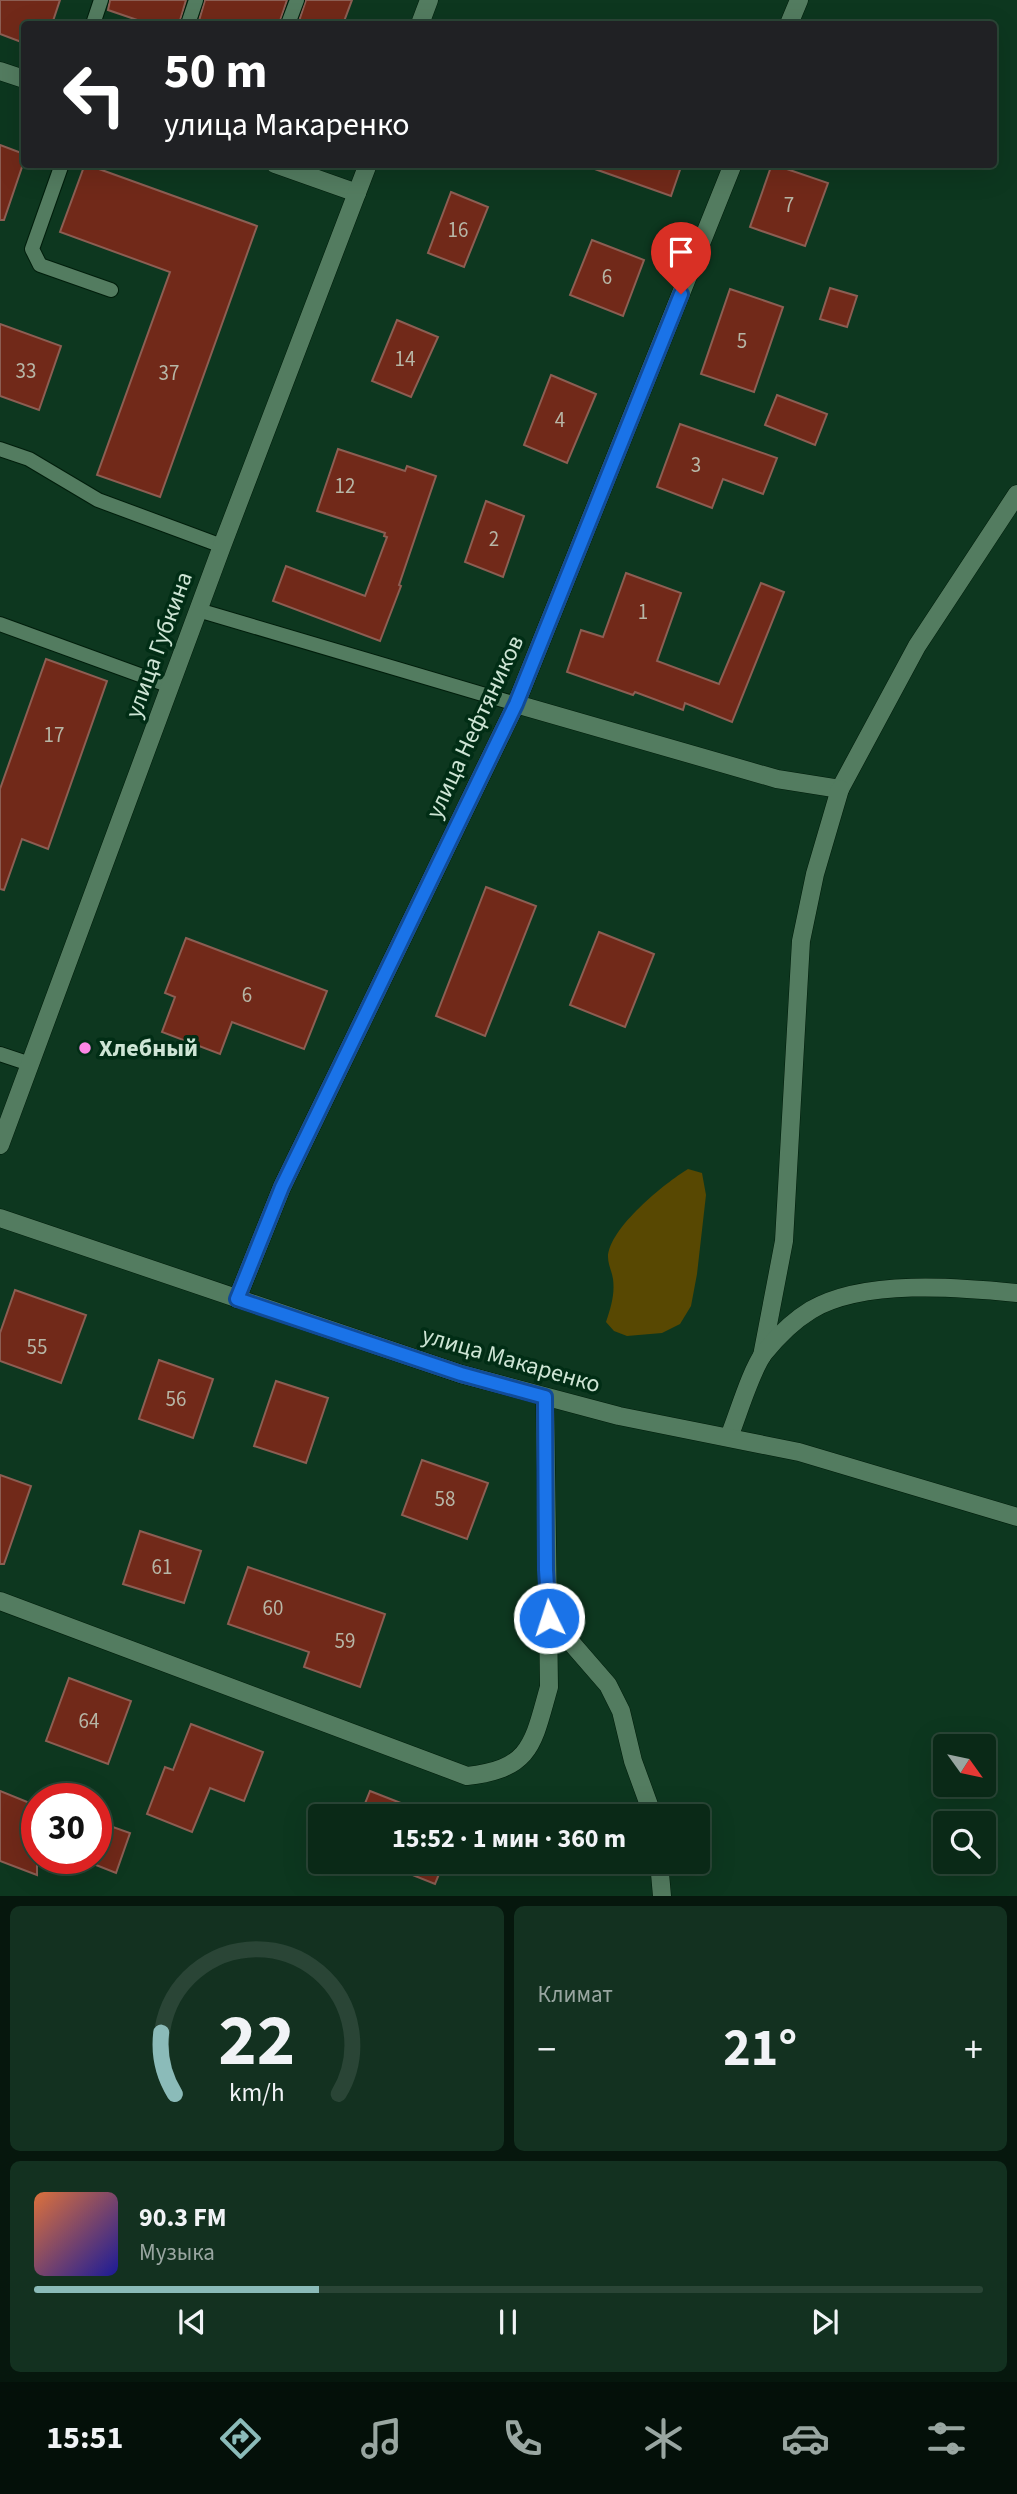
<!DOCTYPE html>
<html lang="ru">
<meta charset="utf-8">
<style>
:root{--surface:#0a2917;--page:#133120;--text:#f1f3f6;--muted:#99a6a1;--line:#2a4536;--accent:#8bbbb9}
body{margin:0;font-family:"Source Sans 3",sans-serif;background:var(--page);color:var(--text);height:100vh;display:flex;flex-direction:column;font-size:26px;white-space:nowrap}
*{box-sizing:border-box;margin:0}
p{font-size:23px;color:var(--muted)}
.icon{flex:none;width:38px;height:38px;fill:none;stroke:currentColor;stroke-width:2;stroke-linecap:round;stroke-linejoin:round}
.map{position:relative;height:1896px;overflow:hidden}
.drawer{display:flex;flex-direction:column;gap:10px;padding:10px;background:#06170d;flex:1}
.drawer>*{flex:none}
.top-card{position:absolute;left:21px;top:21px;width:976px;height:147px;border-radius:7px;box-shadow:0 7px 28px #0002,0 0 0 2px var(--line);background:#202124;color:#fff;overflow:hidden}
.needle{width:46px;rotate:123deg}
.buttons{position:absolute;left:933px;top:1734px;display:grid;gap:14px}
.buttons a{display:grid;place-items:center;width:63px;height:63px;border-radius:7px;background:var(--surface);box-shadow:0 7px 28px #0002,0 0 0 2px var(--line);font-size:35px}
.speed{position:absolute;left:21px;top:1783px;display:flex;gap:14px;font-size:35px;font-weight:700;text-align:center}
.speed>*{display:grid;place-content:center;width:91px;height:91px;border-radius:50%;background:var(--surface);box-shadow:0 7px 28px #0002,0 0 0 2px var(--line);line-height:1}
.speed .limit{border:10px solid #d22;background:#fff;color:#111}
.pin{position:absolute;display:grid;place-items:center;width:60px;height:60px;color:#fff;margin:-72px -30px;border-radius:50% 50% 50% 0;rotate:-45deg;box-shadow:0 0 7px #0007}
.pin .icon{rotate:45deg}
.me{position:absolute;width:77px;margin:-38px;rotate:356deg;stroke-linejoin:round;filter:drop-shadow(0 0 5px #0008)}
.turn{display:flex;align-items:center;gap:24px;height:147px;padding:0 28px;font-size:32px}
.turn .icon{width:91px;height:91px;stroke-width:2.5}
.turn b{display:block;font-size:49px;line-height:60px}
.big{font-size:52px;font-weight:700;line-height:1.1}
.drawer .tile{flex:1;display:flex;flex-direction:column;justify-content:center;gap:10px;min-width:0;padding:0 24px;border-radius:10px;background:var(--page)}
.drawer .dial{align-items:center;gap:0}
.dial svg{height:182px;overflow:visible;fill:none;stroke:var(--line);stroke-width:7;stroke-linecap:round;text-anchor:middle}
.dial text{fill:var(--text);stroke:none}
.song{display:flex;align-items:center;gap:21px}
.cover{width:84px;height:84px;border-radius:10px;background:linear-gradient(135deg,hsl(20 70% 55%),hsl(240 70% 35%))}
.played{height:7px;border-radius:4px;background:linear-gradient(90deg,var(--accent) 30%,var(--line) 30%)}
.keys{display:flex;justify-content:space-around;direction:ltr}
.heat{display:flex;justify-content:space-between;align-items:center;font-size:38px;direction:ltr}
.drawer .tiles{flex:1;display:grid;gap:10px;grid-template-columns:1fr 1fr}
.tile:last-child{grid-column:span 2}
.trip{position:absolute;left:308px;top:1804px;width:402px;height:70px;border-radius:7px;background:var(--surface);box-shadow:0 7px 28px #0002,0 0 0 2px var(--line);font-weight:700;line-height:70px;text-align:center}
.tab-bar{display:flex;height:112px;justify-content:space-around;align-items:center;background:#041009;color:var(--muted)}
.tab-bar .icon{width:49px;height:49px}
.tab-bar .on{color:var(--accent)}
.tab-bar b{font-size:32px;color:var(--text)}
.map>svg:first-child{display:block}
.green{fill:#584802}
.building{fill:#712919;stroke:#8c5e53;stroke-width:2}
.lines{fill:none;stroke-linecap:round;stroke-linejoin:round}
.lane-casing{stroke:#001d0b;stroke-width:16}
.street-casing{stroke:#001d0b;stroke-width:19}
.secondary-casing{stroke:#001d0b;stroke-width:19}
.lane{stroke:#537c60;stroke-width:14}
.street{stroke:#537c60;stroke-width:18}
.secondary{stroke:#537c60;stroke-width:18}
.route-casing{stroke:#114b97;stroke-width:18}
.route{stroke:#1a73e8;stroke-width:12}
.poi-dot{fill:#fb87e5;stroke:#012d15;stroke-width:2.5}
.labels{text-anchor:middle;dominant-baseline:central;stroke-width:7;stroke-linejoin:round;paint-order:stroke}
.number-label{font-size:21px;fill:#b7b6a6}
.street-label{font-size:24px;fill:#cee5d5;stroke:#012d15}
.poi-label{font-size:24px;font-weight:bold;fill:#cee5d5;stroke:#012d15;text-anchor:start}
</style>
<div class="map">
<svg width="1017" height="1896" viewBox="0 0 1017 1896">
<rect width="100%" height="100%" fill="#0d371f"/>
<path class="green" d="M 688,1169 L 702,1173 L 706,1195 L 697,1274 L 691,1306 L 680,1324 L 662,1333 L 627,1336 L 614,1331 L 606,1322 C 611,1307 615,1294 613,1279 C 612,1272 608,1264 608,1257 C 609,1228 665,1183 688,1169 Z"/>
<g class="building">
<polygon points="0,0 60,0 52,24 24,24 24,43 0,34"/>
<polygon points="110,0 186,0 179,24 149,24 108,10"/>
<polygon points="205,0 287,0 279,24 198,24"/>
<polygon points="306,0 352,0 343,24 298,24"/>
<polygon points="0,145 24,154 24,161 4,220 0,220"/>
<polygon points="85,164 257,226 160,497 97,475 170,272 60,232"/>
<polygon points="593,164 682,164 671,196 592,168"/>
<polygon points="772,164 828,183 805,246 750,227"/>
<polygon points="451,192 488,207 464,267 428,253"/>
<polygon points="592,240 644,260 623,316 570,295"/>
<polygon points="830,288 857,296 847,327 820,319"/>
<polygon points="730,289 783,307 754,392 701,374"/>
<polygon points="397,320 438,337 411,397 372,381"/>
<polygon points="0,324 61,346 39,410 0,396"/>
<polygon points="551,375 596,394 567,463 524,445"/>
<polygon points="777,395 827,414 815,445 765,425"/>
<polygon points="680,424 777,458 763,494 723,479 712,508 657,487"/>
<polygon points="338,449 405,471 407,466 436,476 399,585 401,586 380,641 273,601 286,566 365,596 387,537 384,536 385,533 317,511"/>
<polygon points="486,501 524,516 503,577 465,562"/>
<polygon points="626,573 681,593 657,661 719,684 761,583 784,592 732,722 685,703 683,710 635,692 633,695 567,672 581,630 603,637"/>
<polygon points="46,659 107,681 48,849 22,839 4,890 0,889 0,789"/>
<polygon points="486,887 536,906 485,1036 436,1016"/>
<polygon points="599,932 654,954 625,1027 570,1005"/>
<polygon points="186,938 327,991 304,1049 232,1022 220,1054 162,1032 175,997 165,993"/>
<polygon points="15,1290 86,1315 61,1383 0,1361 0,1333"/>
<polygon points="159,1360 213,1379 193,1438 139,1419"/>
<polygon points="276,1381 328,1398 306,1463 254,1446"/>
<polygon points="422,1460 488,1483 467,1539 402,1515"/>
<polygon points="0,1475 31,1486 4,1564 0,1564"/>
<polygon points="140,1531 201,1551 184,1603 123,1584"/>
<polygon points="248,1567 385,1614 360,1687 304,1667 309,1652 228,1624"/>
<polygon points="69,1678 131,1701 108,1764 46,1741"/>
<polygon points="191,1724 263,1752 244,1801 210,1788 192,1832 147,1814 165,1767 173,1770"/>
<polygon points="0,1791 37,1806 37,1875 0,1861"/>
<polygon points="370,1791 434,1816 360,1816"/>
<polygon points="96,1821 130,1833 116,1873 96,1865"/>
<polygon points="380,1862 444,1862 435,1884"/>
</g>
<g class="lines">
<defs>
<g id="lane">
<polyline points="93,24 101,0"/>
<polyline points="188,24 196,0"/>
<polyline points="288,24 297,0"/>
<polyline points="62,164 32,249 40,265 111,290"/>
<polyline points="0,449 29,459 98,500 222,546"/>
<polyline points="198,610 516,704"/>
<polyline points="0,624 170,686"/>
<polyline points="0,1054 30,1064"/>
</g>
<g id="street">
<polyline points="420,24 429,0"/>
<polyline points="789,24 799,0"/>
<polyline points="0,71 24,79"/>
<polyline points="275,164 357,193"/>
<polyline points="516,704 777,779 840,789 917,646 1017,494"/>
<polyline points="0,1145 222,546 368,164"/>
<polyline points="237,1299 282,1187 516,704 733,164"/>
<polyline points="762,1356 784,1241 801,941 815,874 840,789"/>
<path d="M 729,1437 C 738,1415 751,1370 764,1353 C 777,1337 793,1321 811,1310 C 863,1279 959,1287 1017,1293"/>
<path d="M 0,1601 L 467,1776 C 532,1769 533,1743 549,1687 L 545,1397"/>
<polyline points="549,1617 608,1685 621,1711 633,1761 653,1816"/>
<polyline points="659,1862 662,1896"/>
</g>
<polyline id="secondary" points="0,1218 461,1374 619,1416 799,1452 1017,1517"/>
</defs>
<use href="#lane" class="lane-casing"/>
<use href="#street" class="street-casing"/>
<use href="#secondary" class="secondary-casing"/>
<use href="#lane" class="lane"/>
<use href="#street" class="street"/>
<use href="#secondary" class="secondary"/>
</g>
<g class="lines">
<defs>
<polyline id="route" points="549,1618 546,1570 545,1397 461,1374 237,1299 282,1187 516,704 681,294"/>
</defs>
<use href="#route" class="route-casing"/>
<use href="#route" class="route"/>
</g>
<circle class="poi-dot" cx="85" cy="1048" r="7"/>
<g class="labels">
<g class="number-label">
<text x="789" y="205">7</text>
<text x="458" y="230">16</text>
<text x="607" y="277">6</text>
<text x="742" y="341">5</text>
<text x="405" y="359">14</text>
<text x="26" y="371">33</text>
<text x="169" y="373">37</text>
<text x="560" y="420">4</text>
<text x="696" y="465">3</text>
<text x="345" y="486">12</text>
<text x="494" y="539">2</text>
<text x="643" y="612">1</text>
<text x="54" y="735">17</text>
<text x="247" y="995">6</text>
<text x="37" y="1347">55</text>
<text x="176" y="1399">56</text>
<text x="445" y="1499">58</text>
<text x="162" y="1567">61</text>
<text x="273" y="1608">60</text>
<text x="345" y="1641">59</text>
<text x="89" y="1721">64</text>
</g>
<g class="street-label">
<text transform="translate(159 645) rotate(-70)">улица Губкина</text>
<text transform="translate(475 727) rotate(-65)">улица Нефтяников</text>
<text transform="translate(511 1360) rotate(16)">улица Макаренко</text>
</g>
<g class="poi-label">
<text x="99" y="1048">Хлебный</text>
</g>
</g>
</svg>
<div class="buttons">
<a><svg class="needle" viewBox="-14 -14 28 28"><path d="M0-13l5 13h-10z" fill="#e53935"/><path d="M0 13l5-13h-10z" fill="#99a6a1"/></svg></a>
<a><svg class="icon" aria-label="search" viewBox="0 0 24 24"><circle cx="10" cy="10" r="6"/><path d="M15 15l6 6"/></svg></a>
</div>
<div class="speed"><div class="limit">30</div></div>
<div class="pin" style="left:681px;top:294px;background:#d93025"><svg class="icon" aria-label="arrive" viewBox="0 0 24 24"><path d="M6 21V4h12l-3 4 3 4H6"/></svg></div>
<svg class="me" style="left:549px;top:1618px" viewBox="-20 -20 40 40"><circle r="17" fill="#1a73e8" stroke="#fff" stroke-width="3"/><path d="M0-11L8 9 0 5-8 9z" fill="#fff"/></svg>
<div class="trip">15:52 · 1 мин · 360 m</div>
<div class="top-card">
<div class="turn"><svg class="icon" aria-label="left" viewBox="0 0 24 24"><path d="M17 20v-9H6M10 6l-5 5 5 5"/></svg><div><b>50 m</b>улица Макаренко</div></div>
</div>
</div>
<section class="drawer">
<div class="tiles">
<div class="tile dial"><svg viewBox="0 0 100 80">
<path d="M14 69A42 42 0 1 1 86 69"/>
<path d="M14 69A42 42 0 0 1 8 42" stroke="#8bbbb9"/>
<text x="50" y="56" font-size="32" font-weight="700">22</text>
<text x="50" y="72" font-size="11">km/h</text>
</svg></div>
<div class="tile"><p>Климат</p>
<div class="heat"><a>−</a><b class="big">21°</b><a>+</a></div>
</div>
<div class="tile">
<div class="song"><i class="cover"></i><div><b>90.3 FM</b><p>Музыка</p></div></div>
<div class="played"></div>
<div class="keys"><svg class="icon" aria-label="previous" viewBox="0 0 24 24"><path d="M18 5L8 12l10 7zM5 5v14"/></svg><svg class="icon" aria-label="pause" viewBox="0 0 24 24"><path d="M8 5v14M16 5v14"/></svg><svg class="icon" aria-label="next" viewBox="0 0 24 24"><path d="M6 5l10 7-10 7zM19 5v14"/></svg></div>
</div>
</div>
</section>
<nav class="tab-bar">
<b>15:51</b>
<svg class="icon on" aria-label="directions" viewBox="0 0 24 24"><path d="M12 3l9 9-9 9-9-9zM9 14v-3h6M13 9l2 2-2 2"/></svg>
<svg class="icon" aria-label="music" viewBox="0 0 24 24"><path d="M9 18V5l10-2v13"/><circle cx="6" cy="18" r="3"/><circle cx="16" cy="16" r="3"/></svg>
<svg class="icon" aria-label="phone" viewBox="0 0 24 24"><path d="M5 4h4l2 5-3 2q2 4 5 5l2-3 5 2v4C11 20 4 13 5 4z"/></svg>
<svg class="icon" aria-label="climate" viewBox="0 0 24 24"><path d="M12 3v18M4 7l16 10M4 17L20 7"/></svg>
<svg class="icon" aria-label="car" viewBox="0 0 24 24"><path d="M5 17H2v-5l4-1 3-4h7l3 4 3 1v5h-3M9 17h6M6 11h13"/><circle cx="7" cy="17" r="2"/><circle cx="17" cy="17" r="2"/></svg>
<svg class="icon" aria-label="filters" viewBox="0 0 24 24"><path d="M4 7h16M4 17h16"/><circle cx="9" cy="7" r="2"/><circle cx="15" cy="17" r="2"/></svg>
</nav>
